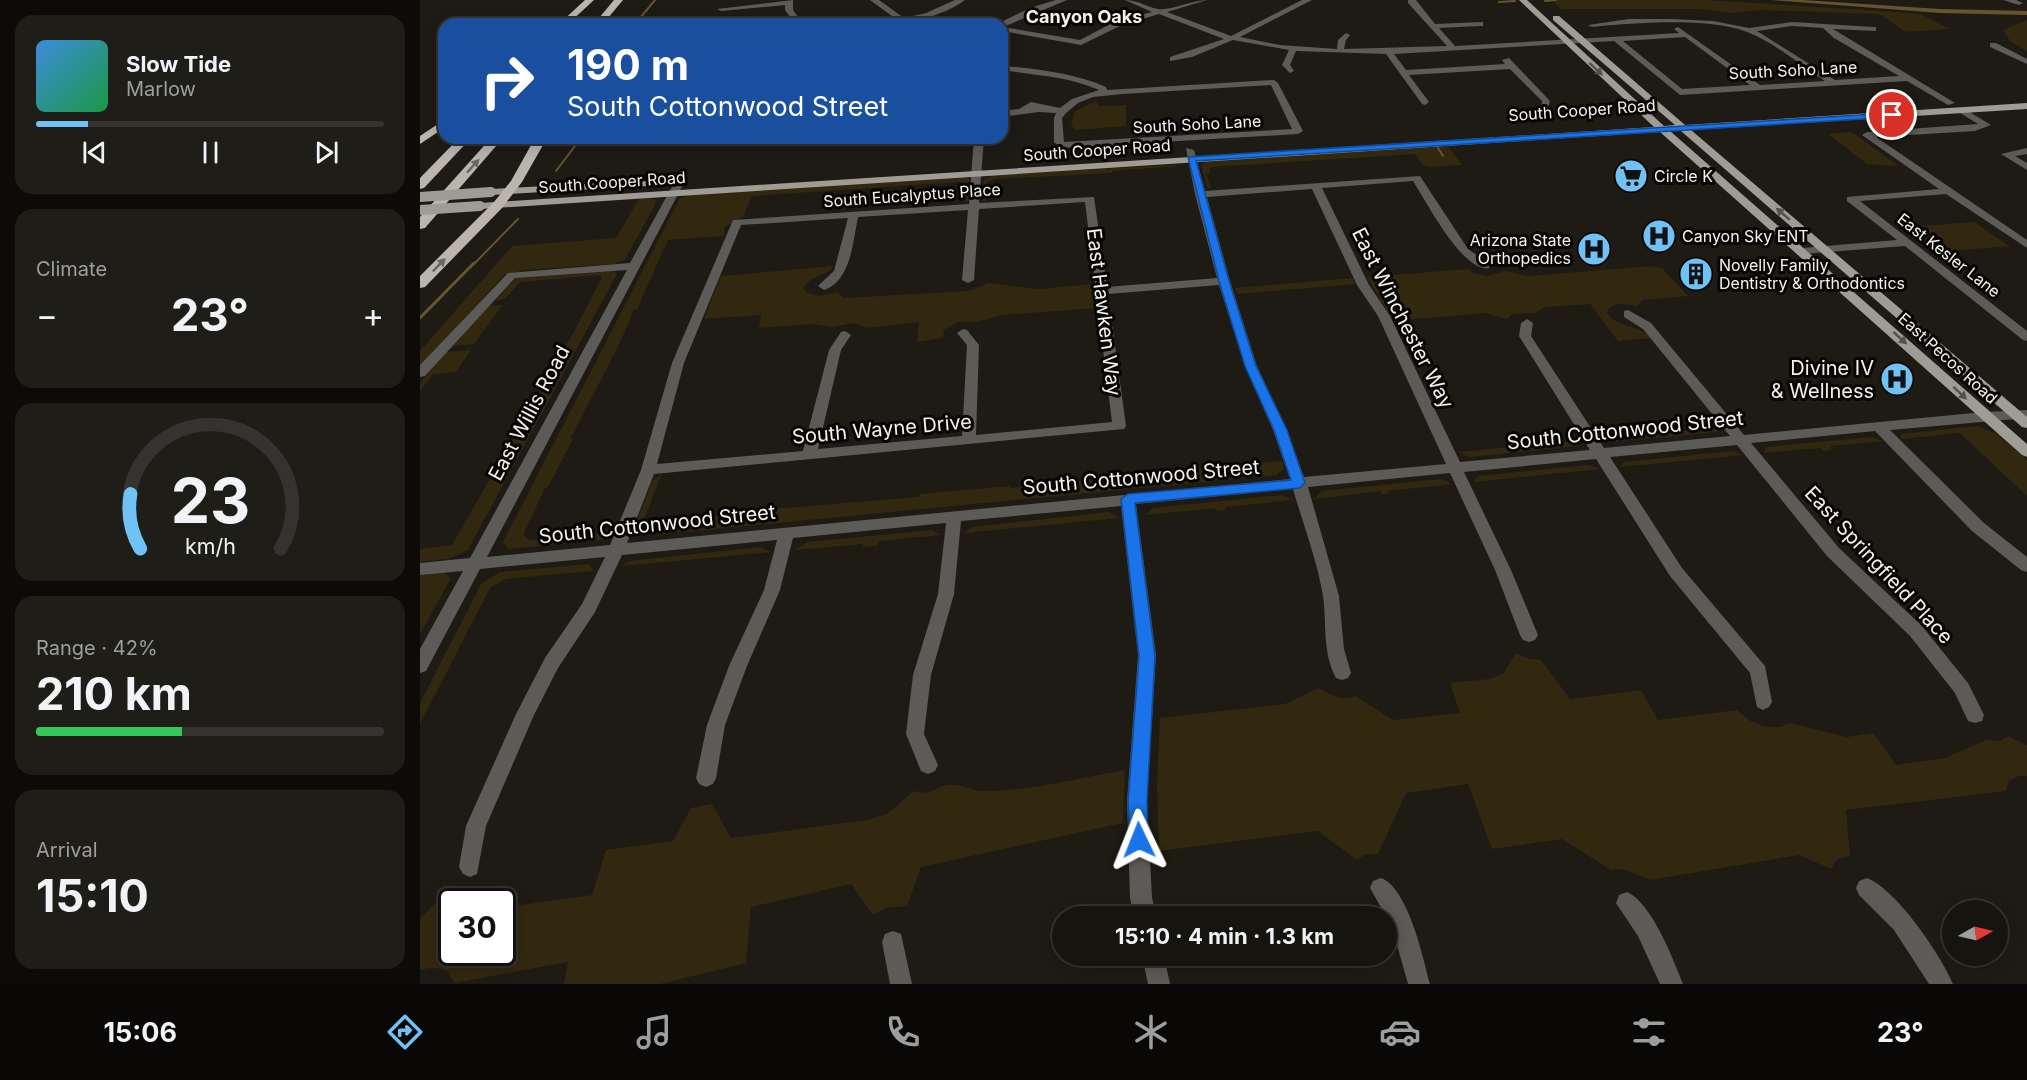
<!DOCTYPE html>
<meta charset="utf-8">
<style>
:root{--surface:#16140f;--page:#1f1d18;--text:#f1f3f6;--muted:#9e9e9e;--line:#35332f;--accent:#70c1f4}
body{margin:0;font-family:Inter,sans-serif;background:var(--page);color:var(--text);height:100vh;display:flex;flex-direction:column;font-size:22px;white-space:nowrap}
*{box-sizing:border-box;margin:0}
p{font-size:20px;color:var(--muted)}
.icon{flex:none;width:33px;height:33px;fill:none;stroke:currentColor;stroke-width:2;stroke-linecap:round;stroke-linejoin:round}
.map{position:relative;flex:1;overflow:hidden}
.side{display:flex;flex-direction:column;gap:15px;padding:15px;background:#0c0b08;width:420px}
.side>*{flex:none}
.banner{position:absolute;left:18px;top:18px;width:570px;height:126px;border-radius:18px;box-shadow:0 3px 15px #0003,0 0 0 2px var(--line);background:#1a4fa0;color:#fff;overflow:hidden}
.needle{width:39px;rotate:82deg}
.fabs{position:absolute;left:1522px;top:900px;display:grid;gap:12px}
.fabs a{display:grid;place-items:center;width:66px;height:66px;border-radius:50%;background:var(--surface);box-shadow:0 3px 15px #0003,0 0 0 2px var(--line);font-size:30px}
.speed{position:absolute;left:18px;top:888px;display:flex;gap:12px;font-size:30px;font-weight:700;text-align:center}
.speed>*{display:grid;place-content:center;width:78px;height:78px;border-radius:50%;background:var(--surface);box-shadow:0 3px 15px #0003,0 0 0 2px var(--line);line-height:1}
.speed .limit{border:3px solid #111;border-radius:9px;background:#fff;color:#111}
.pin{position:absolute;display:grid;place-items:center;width:51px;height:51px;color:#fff;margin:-26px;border:3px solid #fff;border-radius:50%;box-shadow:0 2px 6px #0007}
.me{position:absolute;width:66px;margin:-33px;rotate:358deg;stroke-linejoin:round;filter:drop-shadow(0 0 4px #0008)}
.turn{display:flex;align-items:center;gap:21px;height:126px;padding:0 30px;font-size:27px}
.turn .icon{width:78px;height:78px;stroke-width:2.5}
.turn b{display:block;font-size:42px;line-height:51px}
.big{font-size:45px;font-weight:700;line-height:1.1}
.side .tile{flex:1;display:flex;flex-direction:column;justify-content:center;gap:9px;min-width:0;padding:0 21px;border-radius:18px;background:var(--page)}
.side .dial{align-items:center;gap:0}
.dial svg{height:156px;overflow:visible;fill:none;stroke:var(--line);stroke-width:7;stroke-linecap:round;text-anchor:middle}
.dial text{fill:var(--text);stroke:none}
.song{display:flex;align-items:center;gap:18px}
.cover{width:72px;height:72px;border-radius:9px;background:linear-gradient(135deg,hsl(210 70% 55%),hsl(140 70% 35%))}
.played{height:6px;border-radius:3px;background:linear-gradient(90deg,var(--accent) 15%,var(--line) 15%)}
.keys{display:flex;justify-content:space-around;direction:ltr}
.heat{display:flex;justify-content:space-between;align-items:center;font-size:33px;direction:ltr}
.charge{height:9px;border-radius:4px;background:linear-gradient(90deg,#34c759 42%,var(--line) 0)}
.trip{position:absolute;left:632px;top:906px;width:345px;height:60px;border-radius:30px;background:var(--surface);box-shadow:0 3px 15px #0003,0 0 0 2px var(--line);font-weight:700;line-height:60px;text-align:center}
.menu{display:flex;height:96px;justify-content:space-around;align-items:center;background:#090806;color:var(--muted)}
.menu .icon{width:42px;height:42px}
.menu .on{color:var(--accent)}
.menu b{font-size:27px;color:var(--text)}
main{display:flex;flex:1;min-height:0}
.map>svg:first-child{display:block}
.green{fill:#32280f}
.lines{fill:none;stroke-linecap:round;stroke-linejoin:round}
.stream-far1{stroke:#65542d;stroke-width:2}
.stream{stroke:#65542d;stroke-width:3}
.canal{fill:#65542d;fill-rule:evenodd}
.minor{fill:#5c5b57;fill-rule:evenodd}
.major{fill:#9f9c95;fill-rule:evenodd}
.highway{fill:#bab6ad;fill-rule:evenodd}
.major-bridge{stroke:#9f9c95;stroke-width:10}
.oneway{fill:#53514c}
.oneway2{fill:#696761}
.route{fill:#1a73e8;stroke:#114b97;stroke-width:1.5}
.labels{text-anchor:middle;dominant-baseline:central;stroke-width:6;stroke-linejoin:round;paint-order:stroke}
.far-street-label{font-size:16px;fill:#f5f3ee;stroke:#070604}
.far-poi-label{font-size:16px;fill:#f5f3ee;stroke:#070604;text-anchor:start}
.far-neighbourhood-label{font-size:18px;font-weight:bold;fill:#f5f3ee;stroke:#070604}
.street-label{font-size:20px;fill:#f5f3ee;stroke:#070604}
.poi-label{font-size:20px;fill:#f5f3ee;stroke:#070604;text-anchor:end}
</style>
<main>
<section class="side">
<div class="tile">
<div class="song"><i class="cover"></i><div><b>Slow Tide</b><p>Marlow</p></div></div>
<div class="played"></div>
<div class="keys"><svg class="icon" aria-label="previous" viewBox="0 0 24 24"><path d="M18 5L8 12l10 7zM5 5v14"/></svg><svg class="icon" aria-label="pause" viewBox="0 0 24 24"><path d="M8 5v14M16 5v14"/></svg><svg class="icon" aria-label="next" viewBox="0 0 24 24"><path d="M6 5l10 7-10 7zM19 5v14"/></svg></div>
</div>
<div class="tile"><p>Climate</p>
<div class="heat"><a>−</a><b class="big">23°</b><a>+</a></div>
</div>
<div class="tile dial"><svg viewBox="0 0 100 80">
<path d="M14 69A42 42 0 1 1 86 69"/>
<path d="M14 69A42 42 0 0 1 9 41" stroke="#70c1f4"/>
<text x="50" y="56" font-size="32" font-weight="700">23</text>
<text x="50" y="72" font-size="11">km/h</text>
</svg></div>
<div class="tile"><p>Range · 42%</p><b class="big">210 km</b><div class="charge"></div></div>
<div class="tile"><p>Arrival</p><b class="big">15:10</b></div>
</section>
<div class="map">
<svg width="1607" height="984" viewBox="0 0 1607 984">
<rect width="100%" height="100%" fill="#1e1b14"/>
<g class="green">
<polygon points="1132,0 1287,0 1463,11 1501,14 1529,29 1486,32 1459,14 1341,10 1311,13 1280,9 1141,9"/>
<polygon points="1607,20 1607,51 1590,41 1583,30"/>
<polygon points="676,101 679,106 706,105 706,126 655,130 651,124 655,111"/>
<polygon points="1429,132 1433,133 1479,166 1447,164 1408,134"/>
<polygon points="1028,146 1042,165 1010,167 1003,165 995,154 792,167 789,169 790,173 786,173 791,189 787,187 781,165 787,161"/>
<polygon points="753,165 760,166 692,171 692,173 575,179 567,183 566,202 562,200 564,179 573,175"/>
<polygon points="540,177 550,179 549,200 545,203 547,185 539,182 332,196 323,217 304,227 304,236 248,240 217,309 214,310 197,349 150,439 153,439 128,487 125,488 103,535 109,540 192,531 180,540 89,549 83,542 260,198 271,194"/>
<polygon points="230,198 237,201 205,260 194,264 104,270 84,275 0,367 0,351 92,246 196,238 219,199"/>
<polygon points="1554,222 1589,246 1520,252 1487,227"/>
<path d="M 414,266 C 406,277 390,275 384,288 L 387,293 L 400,296 L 417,292 L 424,298 L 549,291 L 568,283 L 619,289 L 674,284 L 676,308 L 582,315 L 556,322 L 538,322 L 524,330 L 523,338 L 497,342 L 499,322 L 446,328 L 434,323 L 412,327 L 392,324 L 339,328 L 341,315 L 284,319 L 301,276 Z"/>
<path d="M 1232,266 L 1243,269 L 1268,296 L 1222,300 L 1217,306 C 1205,304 1194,301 1187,312 C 1196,329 1218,323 1231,338 L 1198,341 L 1170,304 L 1126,307 L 1114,313 L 1093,314 L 1087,319 L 1064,313 L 973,321 L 947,277 L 1048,269 L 1053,273 L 1067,276 L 1085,271 L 1108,276 Z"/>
<polygon points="191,269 197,274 48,550 28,559 0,562 0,549 32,545 156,328 182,277 179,275 100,282 85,299 76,300 95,279 100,277"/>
<polygon points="933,278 935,284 817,294 815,288"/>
<polygon points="82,305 54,344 33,346 69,306"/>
<polygon points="51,350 36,372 13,374 0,391 0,383 27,352"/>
<polygon points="1557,426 1577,434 1607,460 1607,496 1540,433 1481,439 1481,434"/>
<polygon points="1302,427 1297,432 1191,442 1180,439"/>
<polygon points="1452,437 1463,441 1410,446 1412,450 1404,451 1400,448 1343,453 1346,447"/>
<polygon points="1163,440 1157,446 1049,457 1038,452"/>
<polygon points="1312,451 1324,455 1200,467 1204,462"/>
<polygon points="862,461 864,469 856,475 221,536 213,530 233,480 241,475 223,523 315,514 316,512 499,497 500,494 590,486 590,488 677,479 677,477"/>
<polygon points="1168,465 1180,469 1053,482 1058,476"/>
<polygon points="1022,479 1032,484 968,491 969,494 962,494 960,491 894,499 902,491"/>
<polygon points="862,495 873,500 805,507 806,510 796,511 795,508 725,515 733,508"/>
<polygon points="689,512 699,518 544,533 552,527"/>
<polygon points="512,530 521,535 459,541 457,546 443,547 443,544 375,550 388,542"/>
<polygon points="341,547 351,552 201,566 209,561"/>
<polygon points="169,564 174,571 86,579 70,588 0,724 0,703 61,584 80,572"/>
<polygon points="23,572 31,578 0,634 0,574"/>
<path d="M 1096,653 L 1110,659 L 1121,660 L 1150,699 L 1221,690 L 1238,720 L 1317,710 L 1329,720 L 1343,726 L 1360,727 L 1370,723 L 1427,737 L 1453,733 L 1476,765 L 1525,758 L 1566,740 L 1580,741 L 1588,736 L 1607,745 L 1607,776 L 1599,776 L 1589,781 L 1586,791 L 1426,810 L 1430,856 L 1417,859 L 1411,869 L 1379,855 L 1230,880 L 1203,869 L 1191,870 L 1142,839 L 1072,849 L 1048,784 L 986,793 L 958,854 L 946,854 L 937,860 L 898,831 L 739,851 L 737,786 L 740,718 L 865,704 L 899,688 C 912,696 921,701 936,696 L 973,720 L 1040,713 L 1030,683 L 1070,679 L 1083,674 Z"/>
<path d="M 705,770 L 703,823 L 501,867 L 487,906 L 466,908 L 453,915 L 431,884 L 331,907 L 326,963 L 240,984 L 144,984 L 148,962 L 34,983 L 28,971 L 15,968 L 0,969 L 0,919 L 17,901 L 31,903 L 32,952 L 82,952 L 83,905 L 86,907 L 172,895 L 186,850 L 253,841 L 271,808 L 292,804 L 311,838 L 447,820 L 467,814 L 494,791 C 516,796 513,787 528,785 C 539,783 553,791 564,791 C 611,791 659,778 705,770 Z"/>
</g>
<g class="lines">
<g class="stream-far1">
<polyline points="1125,1 1136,0"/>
<polyline points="1079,2 1095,1"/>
<polyline points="215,24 235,0"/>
<polyline points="1018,148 1023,156"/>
<polyline points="136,171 161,138"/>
<polyline points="53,265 98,219"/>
</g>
<polyline class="stream" points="0,318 54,263"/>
<polygon class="canal" points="1351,0 1383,0 1520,9 1607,11 1607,15 1520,13"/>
<g class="minor">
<polygon points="373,0 373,10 383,24 375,24 365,10 365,5 301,11 297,9"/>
<path d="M 450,0 L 459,0 L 484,18 L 506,13 L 535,0 L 545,0 C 522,17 488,24 460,24 L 476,19 Z"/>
<path d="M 636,0 L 647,0 L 583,27 L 660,40 L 696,21 L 732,12 L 705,0 C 718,0 726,7 738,9 C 751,11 772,0 787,0 L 747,12 L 811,36 L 882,0 L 892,0 L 820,37 L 860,45 L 917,49 L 918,40 L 926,33 L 930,35 L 926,40 L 924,49 L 1027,46 L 988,3 L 988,0 L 996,0 L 1015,24 L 1063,22 L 1063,26 L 1060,26 L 1019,28 L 1035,46 L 1259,33 L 1254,29 L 1258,27 L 1340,85 L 1405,81 C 1380,65 1354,42 1327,32 C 1286,17 1216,23 1172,27 L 1168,25 L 1209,19 L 1251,19 L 1293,21 L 1329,28 L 1372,22 L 1453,27 L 1456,27 L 1456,31 L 1413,29 L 1535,103 L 1528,105 L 1487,81 L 1260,95 L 1194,41 L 974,54 L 986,70 L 1085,64 L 1082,60 L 1089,58 L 1130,101 L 1127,111 L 1121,111 L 1122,101 L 1090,69 L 989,75 L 1009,102 L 1005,105 L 1002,104 L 966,54 L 876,51 L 870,65 L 874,71 L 870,73 L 862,65 L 869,50 L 813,40 L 772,57 L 750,61 L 750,57 L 804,39 L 739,14 L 702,25 L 661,45 L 582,31 L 582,24 L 579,23 L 610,8 ZM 1372,26 L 1403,28 L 1414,38 L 1479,76 L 1415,80 L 1337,31 ZM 1265,37 L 1330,85 L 1262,89 L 1203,41 Z"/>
<polygon points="1583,0 1596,0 1603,3 1599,5"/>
<polygon points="1570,43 1576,43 1607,59 1607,64 1570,47"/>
<path d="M 587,66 C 621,70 654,73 686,87 L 687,90 L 854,80 L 858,83 L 883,131 L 878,134 L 641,148 L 634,142 L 634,118 L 636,113 L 619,112 L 582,117 L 582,111 L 599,109 L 611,102 L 640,108 L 652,99 L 679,90 C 648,76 617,76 584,70 L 584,66 ZM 851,85 L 872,129 L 644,142 L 642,118 L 646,113 L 658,103 L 673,97 L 702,94 Z"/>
<polygon points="1543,108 1571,125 1555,131 1456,137 1607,240 1607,248 1526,194 1440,201 1607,331 1607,341 1603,340 1485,246 1382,254 1376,251 1382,248 1477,240 1427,201 1427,197 1519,189 1442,135 1447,132 1558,124 1540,113 1540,109"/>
<path d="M 554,138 L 564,138 L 559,203 L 674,197 L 687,287 L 797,278 L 775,194 L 766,148 L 774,150 L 785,191 L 1000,176 L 1048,249 L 1069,264 L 1069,268 C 1043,273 1006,201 993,181 L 902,188 L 949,285 L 970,316 L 1040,462 L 1170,450 L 1099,336 L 1101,323 L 1107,319 L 1113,323 L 1111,336 L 1184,448 L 1310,436 L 1223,329 L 1204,317 L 1204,311 L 1208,310 L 1231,323 L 1324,435 L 1564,412 L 1607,410 L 1607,418 L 1470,430 L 1564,523 L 1607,557 L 1607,572 L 1601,570 L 1552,531 L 1455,431 L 1331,443 L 1419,548 L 1502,626 L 1548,683 L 1564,715 L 1562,721 L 1555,723 L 1548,721 L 1535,693 L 1490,636 L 1407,556 L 1317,445 L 1190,457 L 1262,568 L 1345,666 L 1352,702 L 1349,707 L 1343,710 L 1337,707 L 1330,673 L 1250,576 L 1176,459 L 1044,472 L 1091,570 L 1118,635 L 1115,640 L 1109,642 L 1103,640 L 1100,635 L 1075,570 L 1030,473 L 888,487 L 919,596 L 924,649 L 931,673 L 928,678 L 922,680 L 916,678 C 902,652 907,624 903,596 C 897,560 883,524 873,489 L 716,504 L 736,655 L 727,801 L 732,898 L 736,916 L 714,916 L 710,898 L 707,801 L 718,655 L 701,506 L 541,521 L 534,594 L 511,675 L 504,734 L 518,765 L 515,771 L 508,774 L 501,771 L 486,734 L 493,675 L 518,594 L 526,523 L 373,538 L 360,590 L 327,666 L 305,725 L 296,778 L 293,784 L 286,787 L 279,784 L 276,778 L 287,725 L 309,666 L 344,590 L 357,540 L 202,555 L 175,612 L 138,668 L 114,715 L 66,826 L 57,874 L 50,877 L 43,874 L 39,867 L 46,826 L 96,714 L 125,658 L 162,604 L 185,557 L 60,569 L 6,671 L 0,673 L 0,649 L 43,571 L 0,575 L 0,563 L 50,558 L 207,270 L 95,278 L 5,376 L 0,377 L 0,365 L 88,273 L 210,263 L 254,183 L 263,181 L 264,183 L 67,557 L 190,545 L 221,470 L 252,363 L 313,220 L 549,204 ZM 892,189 L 937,285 L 958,316 L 1026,464 L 884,477 L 867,430 L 837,366 L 810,281 L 787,197 ZM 665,202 L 692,422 L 556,435 L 559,345 L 547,330 L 543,329 L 537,333 L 547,345 L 542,436 L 398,449 L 421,350 L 431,335 L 425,331 L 421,332 L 409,350 L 383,451 L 237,464 L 264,363 L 321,225 L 428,218 L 414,271 L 398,286 L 404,290 C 431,281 433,241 438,217 L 548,210 L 542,280 L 548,283 L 554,280 L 559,209 ZM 799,285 L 825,366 L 853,430 L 870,479 L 207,543 L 234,474 L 704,429 L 706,426 L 688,294 Z"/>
<polygon points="1607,148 1607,154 1595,156 1607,163 1607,170 1581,154"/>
<path d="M 961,878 C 988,888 1003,957 1010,984 L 988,984 L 972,927 L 950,888 L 953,881 Z"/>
<path d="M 1447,878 C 1476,889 1521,955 1533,984 L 1509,984 L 1474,930 L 1439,895 L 1436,888 L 1439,881 Z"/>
<path d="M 1207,892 C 1232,903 1253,959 1263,984 L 1240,984 L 1218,936 L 1196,903 L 1199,895 Z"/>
<polygon points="473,931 481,934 492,984 470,984 462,942 465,934"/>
<polygon points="722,956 744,956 750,984 728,984"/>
</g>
<g class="major">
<polygon points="1099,0 1107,0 1244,126 1255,125 1133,20 1133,16 1139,16 1265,125 1607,103 1607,109 1271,130 1607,417 1607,428 1602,427 1261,131 1250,131 1607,444 1607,457 1602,455 1240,132 60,209 55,206 60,203 1234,127"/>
<polygon points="224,181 228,182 228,186 71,195 66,192 71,189"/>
</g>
<g class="highway">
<polygon points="165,0 174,0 148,24 139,24"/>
<polygon points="194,0 203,0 183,24 174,24"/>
<polygon points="24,120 24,128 0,144 0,136"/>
<polygon points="39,138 51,138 4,188 0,189 0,178"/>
<polygon points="71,138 83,138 5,228 0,229 0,217"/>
<polygon points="115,138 127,138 102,182 82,208 5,287 0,288 0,276 74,202 91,181"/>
</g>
<g class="major-bridge">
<polyline points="0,197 71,192"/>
<polyline points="0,210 60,206"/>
</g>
</g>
<defs><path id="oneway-solid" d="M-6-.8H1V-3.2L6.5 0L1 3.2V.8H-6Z" transform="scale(1.5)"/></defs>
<g class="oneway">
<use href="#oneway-solid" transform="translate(1176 69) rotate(43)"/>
<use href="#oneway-solid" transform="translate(1363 214) rotate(-139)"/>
<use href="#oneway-solid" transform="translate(1480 338) rotate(42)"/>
<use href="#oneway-solid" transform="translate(1540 393) rotate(43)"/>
</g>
<g class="oneway2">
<use href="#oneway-solid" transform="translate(53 166) rotate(-48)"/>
<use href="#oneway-solid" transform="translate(19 265) rotate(-46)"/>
</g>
<polygon class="route" points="1472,113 1475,113 1475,117 776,161 809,281 836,366 867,430 885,483 879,488 715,503 735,656 727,801 728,840 726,846 719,849 712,846 710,840 708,801 719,656 701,499 708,494 871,480 854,430 825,366 799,281 768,157"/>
<defs>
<symbol id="supermarket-disc" viewBox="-11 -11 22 22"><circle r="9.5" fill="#70c1f4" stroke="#070604"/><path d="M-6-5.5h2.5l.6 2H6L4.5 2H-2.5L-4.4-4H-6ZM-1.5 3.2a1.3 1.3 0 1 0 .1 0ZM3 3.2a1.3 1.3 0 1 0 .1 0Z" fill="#111"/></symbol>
<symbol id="hospital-disc" viewBox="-11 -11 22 22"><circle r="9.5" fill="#70c1f4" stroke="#070604"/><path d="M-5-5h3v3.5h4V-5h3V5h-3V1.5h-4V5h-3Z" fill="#111"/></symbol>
<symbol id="building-disc" viewBox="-11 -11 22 22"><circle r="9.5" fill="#70c1f4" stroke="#070604"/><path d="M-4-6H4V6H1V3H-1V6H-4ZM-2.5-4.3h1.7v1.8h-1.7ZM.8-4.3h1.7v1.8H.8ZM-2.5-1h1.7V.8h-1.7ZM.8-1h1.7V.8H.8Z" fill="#111"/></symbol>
</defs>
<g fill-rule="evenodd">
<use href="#supermarket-disc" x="1192" y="157" width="38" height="38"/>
<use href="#hospital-disc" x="1220" y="217" width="38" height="38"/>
<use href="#hospital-disc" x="1155" y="230" width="38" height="38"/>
<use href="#building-disc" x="1257" y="255" width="38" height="38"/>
<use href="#hospital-disc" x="1458" y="360" width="38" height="38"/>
</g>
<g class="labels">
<g class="far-street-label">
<text transform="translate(1373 70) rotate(-3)">South Soho Lane</text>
<text transform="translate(1162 110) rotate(-4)">South Cooper Road</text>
<text transform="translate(777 124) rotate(-3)">South Soho Lane</text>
<text transform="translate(677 150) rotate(-4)">South Cooper Road</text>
<text transform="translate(192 182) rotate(-4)">South Cooper Road</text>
<text transform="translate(492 195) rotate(-4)">South Eucalyptus Place</text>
<text transform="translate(1529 255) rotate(38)">East Kesler Lane</text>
<text transform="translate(1528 358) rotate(42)">East Pecos Road</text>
</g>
<g class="far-poi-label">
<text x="1234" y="176">Circle K</text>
<text x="1262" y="236">Canyon Sky ENT</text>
<text x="1151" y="240" text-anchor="end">Arizona State<tspan x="1151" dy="18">Orthopedics</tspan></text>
<text x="1299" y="265">Novelly Family<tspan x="1299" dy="18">Dentistry &amp; Orthodontics</tspan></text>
</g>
<g class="far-neighbourhood-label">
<text x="664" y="16">Canyon Oaks</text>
</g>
<g class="street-label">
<text transform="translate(684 312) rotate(83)">East Hawken Way</text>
<text transform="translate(983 318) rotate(63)">East Winchester Way</text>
<text transform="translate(109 413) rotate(-62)">East Willis Road</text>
<text transform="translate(462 429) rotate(-5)">South Wayne Drive</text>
<text transform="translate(1205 430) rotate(-6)">South Cottonwood Street</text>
<text transform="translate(721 477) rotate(-5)">South Cottonwood Street</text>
<text transform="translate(237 524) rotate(-6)">South Cottonwood Street</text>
<text transform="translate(1459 565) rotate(47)">East Springfield Place</text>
</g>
<g class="poi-label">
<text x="1454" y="368">Divine IV<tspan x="1454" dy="23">&amp; Wellness</tspan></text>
</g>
</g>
</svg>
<div class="fabs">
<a><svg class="needle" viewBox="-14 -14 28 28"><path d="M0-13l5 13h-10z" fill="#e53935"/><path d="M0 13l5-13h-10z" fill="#9e9e9e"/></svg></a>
</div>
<div class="speed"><div class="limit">30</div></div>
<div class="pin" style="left:1472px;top:115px;background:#d93025"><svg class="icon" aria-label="arrive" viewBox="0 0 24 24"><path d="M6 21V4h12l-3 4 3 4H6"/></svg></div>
<svg class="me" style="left:719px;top:840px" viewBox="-20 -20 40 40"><path d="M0-17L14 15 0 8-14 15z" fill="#1a73e8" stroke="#fff" stroke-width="4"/></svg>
<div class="trip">15:10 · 4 min · 1.3 km</div>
<div class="banner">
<div class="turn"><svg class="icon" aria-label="right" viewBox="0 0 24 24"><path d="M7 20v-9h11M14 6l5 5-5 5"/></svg><div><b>190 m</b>South Cottonwood Street</div></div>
</div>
</div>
</main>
<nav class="menu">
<b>15:06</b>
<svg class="icon on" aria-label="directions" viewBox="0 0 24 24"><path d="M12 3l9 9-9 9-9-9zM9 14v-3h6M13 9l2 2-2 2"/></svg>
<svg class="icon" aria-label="music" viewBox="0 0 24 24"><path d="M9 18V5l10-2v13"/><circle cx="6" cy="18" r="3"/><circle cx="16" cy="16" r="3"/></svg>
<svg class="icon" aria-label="phone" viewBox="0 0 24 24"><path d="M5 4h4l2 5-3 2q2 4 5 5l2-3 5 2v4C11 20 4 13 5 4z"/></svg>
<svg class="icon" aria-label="climate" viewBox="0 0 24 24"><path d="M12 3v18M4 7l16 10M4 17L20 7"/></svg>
<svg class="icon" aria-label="car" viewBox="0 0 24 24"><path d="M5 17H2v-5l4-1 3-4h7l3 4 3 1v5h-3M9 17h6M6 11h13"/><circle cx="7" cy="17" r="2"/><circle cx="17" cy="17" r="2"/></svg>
<svg class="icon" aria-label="filters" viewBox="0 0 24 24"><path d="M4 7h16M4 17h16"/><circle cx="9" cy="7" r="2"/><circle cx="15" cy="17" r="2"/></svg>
<b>23°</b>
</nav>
